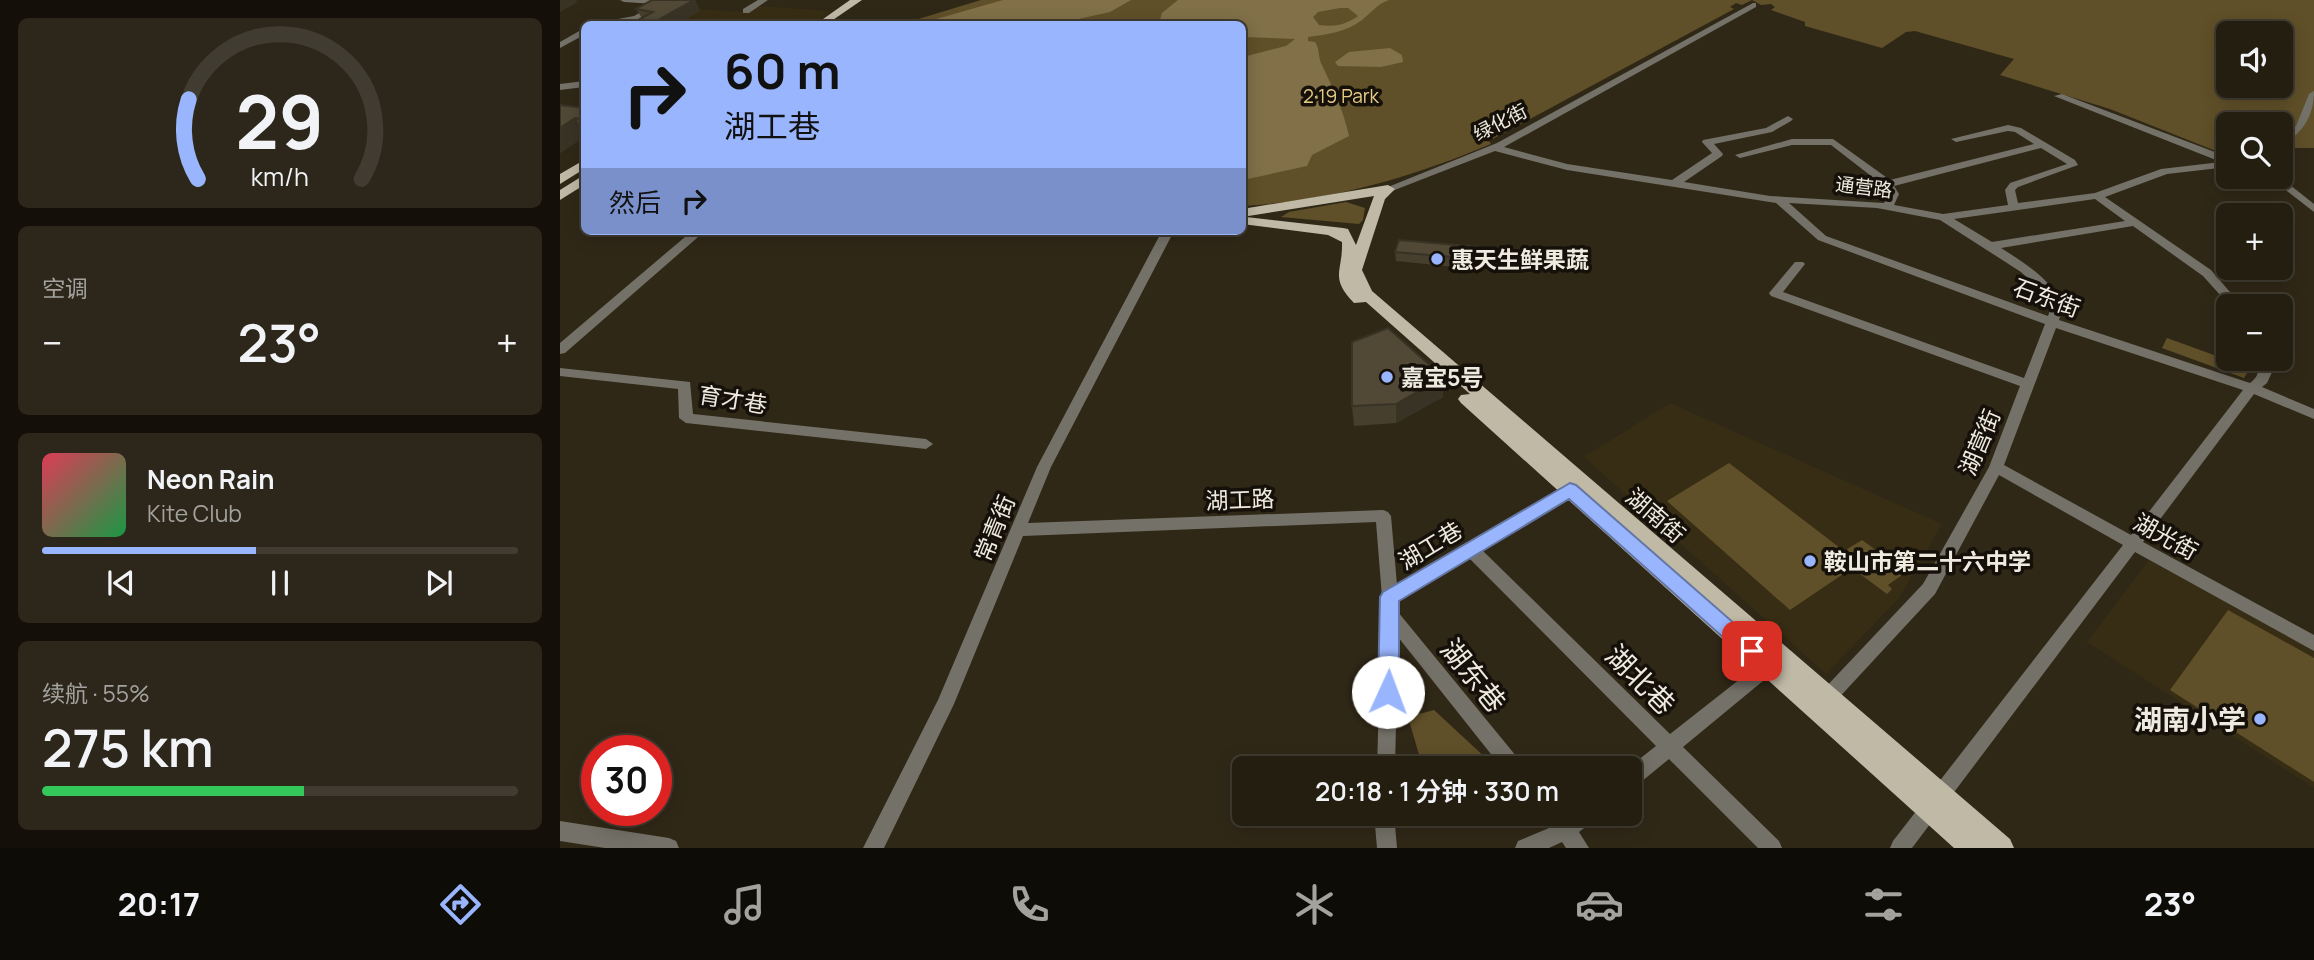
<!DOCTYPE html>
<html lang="zh">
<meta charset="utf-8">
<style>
:root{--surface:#241e11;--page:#2c271a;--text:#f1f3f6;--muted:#a3a29f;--line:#413c31;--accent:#99b5fd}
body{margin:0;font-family:Manrope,"Noto Sans SC",sans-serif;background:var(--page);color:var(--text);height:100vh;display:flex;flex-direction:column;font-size:26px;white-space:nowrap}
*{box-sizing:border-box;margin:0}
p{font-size:23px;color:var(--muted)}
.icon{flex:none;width:38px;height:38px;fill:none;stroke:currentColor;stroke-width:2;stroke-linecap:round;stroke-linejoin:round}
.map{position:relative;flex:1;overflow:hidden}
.side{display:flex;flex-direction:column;gap:18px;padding:18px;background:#141009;width:560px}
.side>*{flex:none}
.hud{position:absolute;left:21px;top:21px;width:665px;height:214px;border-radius:10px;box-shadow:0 4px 18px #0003,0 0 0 2px var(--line);background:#99b5fd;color:#111;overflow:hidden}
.buttons{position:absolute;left:1656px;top:21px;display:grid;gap:14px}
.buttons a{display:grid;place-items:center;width:77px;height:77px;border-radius:10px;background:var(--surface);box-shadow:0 4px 18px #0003,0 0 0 2px var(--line);font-size:35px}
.speed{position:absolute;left:21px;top:735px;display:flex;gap:14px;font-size:35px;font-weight:700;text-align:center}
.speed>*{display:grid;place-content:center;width:91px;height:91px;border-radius:50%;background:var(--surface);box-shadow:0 4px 18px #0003,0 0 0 2px var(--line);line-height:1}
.speed .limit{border:10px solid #d22;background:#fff;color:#111}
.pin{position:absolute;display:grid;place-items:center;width:60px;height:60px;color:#fff;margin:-30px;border-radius:14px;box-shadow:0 4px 10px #0006}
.me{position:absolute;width:77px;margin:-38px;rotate:2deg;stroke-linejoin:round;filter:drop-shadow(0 0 5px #0008)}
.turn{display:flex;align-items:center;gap:24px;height:147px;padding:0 28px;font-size:32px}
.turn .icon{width:91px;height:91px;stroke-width:2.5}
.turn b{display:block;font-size:49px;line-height:60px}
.then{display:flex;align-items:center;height:66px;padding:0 28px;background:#0003;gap:14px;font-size:26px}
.big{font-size:52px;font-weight:600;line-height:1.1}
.side .tile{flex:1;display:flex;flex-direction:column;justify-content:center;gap:10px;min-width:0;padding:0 24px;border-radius:10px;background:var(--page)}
.side .dial{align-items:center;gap:0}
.dial svg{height:182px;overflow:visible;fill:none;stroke:var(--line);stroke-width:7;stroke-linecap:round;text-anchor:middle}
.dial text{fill:var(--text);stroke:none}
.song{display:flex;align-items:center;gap:21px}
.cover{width:84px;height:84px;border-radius:10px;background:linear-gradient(135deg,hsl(350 70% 55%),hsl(140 70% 35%))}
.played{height:7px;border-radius:4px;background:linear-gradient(90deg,var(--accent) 45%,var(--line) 45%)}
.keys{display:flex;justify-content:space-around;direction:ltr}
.heat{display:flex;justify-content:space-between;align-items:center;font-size:38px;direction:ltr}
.charge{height:10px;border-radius:5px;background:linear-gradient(90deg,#34c759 55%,var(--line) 0)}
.trip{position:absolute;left:672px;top:756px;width:410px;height:70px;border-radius:10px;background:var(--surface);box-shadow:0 4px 18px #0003,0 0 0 2px var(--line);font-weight:600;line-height:70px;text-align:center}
.tab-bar{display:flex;height:112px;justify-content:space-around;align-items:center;background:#0e0c07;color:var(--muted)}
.tab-bar .icon{width:49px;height:49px}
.tab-bar .current{color:var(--accent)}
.tab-bar b{font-size:32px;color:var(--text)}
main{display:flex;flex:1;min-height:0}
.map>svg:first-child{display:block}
.built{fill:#372d14}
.green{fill:#605029;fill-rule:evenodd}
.water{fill:#817048;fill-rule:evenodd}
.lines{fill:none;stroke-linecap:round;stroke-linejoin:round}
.minor{fill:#747168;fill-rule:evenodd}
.major{fill:#c0b9a6;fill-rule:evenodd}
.wall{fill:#463f2e}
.shaded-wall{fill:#393326}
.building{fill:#514936;stroke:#393326;stroke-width:2}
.route{fill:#99b5fd;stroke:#6376a4;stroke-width:2}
.poi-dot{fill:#99b5fd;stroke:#15110a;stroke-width:2.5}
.labels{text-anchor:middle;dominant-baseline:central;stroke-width:7;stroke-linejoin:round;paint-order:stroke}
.far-park-label{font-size:19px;fill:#e6ca86;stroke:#15110a}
.far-street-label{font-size:19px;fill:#efeadf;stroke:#15110a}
.poi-label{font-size:23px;font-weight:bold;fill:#efeadf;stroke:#15110a;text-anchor:start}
.street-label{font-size:23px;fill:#efeadf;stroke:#15110a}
.near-street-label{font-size:28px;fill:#efeadf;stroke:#15110a}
.near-poi-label{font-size:28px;font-weight:bold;fill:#efeadf;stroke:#15110a;text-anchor:end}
</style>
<main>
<section class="side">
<div class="tile dial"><svg viewBox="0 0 100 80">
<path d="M14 69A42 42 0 1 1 86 69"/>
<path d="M14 69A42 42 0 0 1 10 34" stroke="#99b5fd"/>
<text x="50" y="56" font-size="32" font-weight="700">29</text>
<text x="50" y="72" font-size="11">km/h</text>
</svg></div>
<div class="tile"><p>空调</p>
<div class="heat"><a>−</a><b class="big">23°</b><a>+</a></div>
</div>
<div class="tile">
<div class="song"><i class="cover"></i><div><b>Neon Rain</b><p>Kite Club</p></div></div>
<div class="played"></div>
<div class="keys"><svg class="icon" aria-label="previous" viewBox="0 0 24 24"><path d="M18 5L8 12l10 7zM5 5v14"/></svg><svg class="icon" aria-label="pause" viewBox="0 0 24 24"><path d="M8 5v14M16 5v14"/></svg><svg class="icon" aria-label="next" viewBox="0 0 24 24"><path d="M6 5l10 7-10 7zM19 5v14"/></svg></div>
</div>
<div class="tile"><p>续航 · 55%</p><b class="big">275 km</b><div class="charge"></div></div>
</section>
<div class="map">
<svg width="1754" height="848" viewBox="0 0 1754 848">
<rect width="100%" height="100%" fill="#302817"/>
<g class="built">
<polygon points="197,6 271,11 254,24 90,24 113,7 186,12"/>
<polygon points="1110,403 1382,524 1339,598 1266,674 1024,457"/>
<polygon points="1589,560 1754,650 1754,788 1527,642"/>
</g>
<g class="green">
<path d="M 421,0 L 1754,0 L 1754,148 L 1720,148 L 1720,124 L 1668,124 L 1666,155 L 1550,109 L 1440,75 L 1454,59 L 1355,31 L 1346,32 L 1322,48 L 1245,26 L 1245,22 L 1211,10 L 1215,7 L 1211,4 L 1201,5 L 1192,0 L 1182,5 L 1176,3 L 1170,7 L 1174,9 L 929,141 L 931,144 C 850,178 770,201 683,206 L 682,24 L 342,24 ZM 1668,33 L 1720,33 L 1720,86 L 1668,86 Z"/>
<polygon points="786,202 805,208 803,220 799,224 721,217 729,212"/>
<polygon points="1607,338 1690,368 1684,378 1602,348"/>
<polygon points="1169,463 1284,551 1302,540 1346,572 1328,585 1332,589 1327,594 1292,568 1230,610 1107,501"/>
<polygon points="1668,610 1754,658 1754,782 1610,690"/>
<polygon points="874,710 929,761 905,768 863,768 848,717"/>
</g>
<g class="water">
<polygon points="443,0 571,0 550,12 496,24 359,24"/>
<path d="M 618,0 L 829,0 C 817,4 811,13 802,20 C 785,33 767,34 748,37 L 748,41 L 755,42 C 760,49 758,56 761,63 C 773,88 783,109 789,136 L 752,155 L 747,166 L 683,180 L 683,57 L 726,46 L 735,39 L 683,37 L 682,24 L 604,24 L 600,20 L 602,13 ZM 780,8 L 788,8 L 798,16 C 785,25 775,27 759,25 L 753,17 L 758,12 Z"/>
<polygon points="830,48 842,55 843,62 821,67 778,66 775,62 789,52"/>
</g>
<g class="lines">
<g class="minor">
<polygon points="60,0 112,0 79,20 38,24 42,22 74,16 95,4 64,2"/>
<polygon points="198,0 208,0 189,13 183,13 183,9"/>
<path d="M 1193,3 L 1196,3 L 1196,7 L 944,147 L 1007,164 L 1112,180 L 1152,153 L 1142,142 L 1143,140 L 1206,128 L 1228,116 L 1233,119 L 1231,121 L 1212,132 L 1154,144 L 1163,154 L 1162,156 L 1124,182 L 1210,196 L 1324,203 L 1329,194 L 1324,186 L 1271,145 L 1232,145 L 1180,158 L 1175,155 L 1232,139 L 1273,139 L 1330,180 L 1474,144 L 1455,132 L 1448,131 L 1396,142 L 1391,139 L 1448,125 L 1461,128 L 1515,160 L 1518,165 L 1458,187 L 1455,190 L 1458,203 L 1535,193 L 1601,169 L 1661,162 L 1494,96 L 1502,94 L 1668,157 L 1668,167 L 1607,174 L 1545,197 L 1651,270 L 1682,306 L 1670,306 L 1643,276 L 1573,226 L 1441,248 C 1465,263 1490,279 1504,305 L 1499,320 L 1690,383 C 1700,375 1699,370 1697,359 L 1709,359 L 1713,370 L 1707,383 L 1702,387 L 1754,409 L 1754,419 L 1694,394 L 1583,542 L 1754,635 L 1754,651 L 1575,552 L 1352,848 L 1330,848 L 1333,841 L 1563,545 L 1439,475 L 1375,594 L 1274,703 L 1268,705 L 1262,703 L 1259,697 L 1262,691 L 1363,584 L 1429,467 L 1460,386 L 1211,296 L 1209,293 L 1235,262 L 1243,262 L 1245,264 L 1223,292 L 1464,378 L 1485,324 L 1258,240 L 1216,203 L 1007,170 L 935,151 L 832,191 L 828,192 L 823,189 L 937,143 ZM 1481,148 L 1507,164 L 1450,183 L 1445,190 L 1448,205 L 1383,214 L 1334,205 L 1339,194 L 1334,186 ZM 1535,199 L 1565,221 L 1432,242 L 1394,219 ZM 1229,203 L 1317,208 L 1380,220 L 1461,272 L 1487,296 L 1492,305 L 1488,316 L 1266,236 ZM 1496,328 L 1683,390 L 1571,535 L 1444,465 Z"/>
<polygon points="21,30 24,30 24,35 0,48 0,42"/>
<polygon points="24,81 24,87 0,90 0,84"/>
<path d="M 1754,91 C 1754,115 1743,135 1720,145 L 1720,137 L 1736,126 L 1749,94 Z"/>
<polygon points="1709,177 1720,177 1754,204 1754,212"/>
<polygon points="132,231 145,231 5,353 0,354 0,343"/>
<polygon points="602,231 614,231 491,467 468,523 823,510 828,512 831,516 837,585 1005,486 1015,486 1017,490 1015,494 922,550 1110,734 1203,661 1209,658 1215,661 1218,666 1215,671 1123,747 1219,841 1222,848 1198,848 1109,759 1076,786 1069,788 1068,768 1096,746 909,558 838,600 838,612 961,762 963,768 942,768 838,637 835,768 817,768 822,597 816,522 463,536 394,704 324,848 303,848 378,700 477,467"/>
<polygon points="0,368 130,382 133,414 366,439 373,444 366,449 126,423 119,418 118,389 0,376"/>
<polygon points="814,814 834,814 837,848 817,848"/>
<polygon points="981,814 1003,814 1006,817 1011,814 1036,814 1033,821 1019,832 1029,848 1006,848 1002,842 989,848 955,848 958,841 989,828"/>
<polygon points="0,821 109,838 116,841 119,848 45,848 0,841"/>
</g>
<g class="major">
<polygon points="290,0 302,0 267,24 256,24"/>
<polygon points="24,160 24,169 0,184 0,174"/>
<polygon points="24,175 24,185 0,200 0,190"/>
<path d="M 828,185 L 835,189 L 825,199 L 802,270 L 812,291 L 1450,839 L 1454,848 L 1394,848 L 901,403 L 898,399 L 901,395 L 910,394 L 806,302 L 794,303 C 769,277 783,272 782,242 L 768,235 L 682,224 L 682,218 L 686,217 L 783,228 L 788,229 L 796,245 L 814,196 L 682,217 L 682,209 Z"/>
</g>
</g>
<g class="wall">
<polygon points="135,0 140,11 117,24 71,24 82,18 76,9"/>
<polygon points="24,87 24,98 19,90"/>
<polygon points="0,105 24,108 24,137 0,153"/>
<polygon points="835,252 918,256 915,269 836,261"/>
<polygon points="883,397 836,423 794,426 792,406"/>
</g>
<g class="shaded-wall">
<polygon points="0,0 16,0 18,2 0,12"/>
<polygon points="135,0 140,11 117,24 91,24"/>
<polygon points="15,118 24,133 24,137 0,153 0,128"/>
<polygon points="918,247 918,256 915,269 915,259"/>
<polygon points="883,377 883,397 836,423 836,404"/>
</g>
<g class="building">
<polygon points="92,0 134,0 91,24 71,24 93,12 76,9"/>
<polygon points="0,105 24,108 24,120 15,118 0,128"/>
<polygon points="839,240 918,247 915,259 835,252"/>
<polygon points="828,328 883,377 836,404 792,406 792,342"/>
</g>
<polygon class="route" points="1010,483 1016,485 1199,645 1202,651 1199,657 1192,660 1185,657 1009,499 839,601 839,692 836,698 828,701 821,698 818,692 820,597 823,592"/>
<g class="poi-dot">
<circle cx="877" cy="259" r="7"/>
<circle cx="827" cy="377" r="7"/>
<circle cx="1250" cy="561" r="7"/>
<circle cx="1700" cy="719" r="7"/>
</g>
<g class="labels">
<g class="far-park-label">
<text x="781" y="96">2·19 Park</text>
</g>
<g class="far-street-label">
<text transform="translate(940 122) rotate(-27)">绿化街</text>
<text transform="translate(1304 187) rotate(7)">通营路</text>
</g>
<g class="poi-label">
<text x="891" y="259">惠天生鲜果蔬</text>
<text x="841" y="377">嘉宝5号</text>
<text x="1264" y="561">鞍山市第二十六中学</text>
</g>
<g class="street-label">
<text transform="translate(1487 297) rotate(20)">石东街</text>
<text transform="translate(173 399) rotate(9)">育才巷</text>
<text transform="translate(1419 442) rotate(-67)">湖营街</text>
<text transform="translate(680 499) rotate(-2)">湖工路</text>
<text transform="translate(1096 515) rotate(41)">湖南街</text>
<text transform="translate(434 528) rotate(-68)">常青街</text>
<text transform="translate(1606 536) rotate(29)">湖光街</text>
<text transform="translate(870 545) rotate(-31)">湖工巷</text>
</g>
<g class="near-street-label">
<text transform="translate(914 675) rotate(51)">湖东巷</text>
<text transform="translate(1081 679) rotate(45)">湖北巷</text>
</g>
<g class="near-poi-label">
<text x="1686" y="719">湖南小学</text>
</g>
</g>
</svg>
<div class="buttons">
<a><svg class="icon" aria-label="sound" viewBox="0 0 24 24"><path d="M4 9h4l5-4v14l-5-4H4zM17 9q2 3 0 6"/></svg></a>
<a><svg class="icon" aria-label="search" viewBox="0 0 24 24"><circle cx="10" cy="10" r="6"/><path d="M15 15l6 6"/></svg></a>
<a>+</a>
<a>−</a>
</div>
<div class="speed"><div class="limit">30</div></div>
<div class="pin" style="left:1192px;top:651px;background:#d93025"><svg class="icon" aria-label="arrive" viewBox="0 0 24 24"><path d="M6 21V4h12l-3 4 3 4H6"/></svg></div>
<svg class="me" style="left:828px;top:692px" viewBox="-20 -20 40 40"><circle r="19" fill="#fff"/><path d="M0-13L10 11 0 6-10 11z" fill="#99b5fd"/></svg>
<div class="trip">20:18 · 1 分钟 · 330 m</div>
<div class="hud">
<div class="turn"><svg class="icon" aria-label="right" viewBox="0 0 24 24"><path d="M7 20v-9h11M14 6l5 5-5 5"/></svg><div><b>60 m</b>湖工巷</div></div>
<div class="then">然后<svg class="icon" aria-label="right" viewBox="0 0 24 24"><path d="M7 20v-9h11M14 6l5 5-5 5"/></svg></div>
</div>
</div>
</main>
<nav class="tab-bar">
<b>20:17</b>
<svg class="icon current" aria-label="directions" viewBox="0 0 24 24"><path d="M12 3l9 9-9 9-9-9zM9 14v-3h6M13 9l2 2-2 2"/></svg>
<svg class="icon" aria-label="music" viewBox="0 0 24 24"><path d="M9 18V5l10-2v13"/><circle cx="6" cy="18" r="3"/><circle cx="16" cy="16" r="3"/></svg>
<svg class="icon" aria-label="phone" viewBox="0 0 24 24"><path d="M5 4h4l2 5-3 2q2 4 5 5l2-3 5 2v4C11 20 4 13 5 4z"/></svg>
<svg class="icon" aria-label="climate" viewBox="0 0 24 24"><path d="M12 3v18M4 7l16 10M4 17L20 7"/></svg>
<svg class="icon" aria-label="car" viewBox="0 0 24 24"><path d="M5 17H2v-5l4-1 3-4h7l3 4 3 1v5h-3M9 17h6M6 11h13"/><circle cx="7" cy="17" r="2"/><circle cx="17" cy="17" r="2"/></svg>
<svg class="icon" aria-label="filters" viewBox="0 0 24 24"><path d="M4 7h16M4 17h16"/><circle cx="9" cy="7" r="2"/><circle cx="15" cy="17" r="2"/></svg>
<b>23°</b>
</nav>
